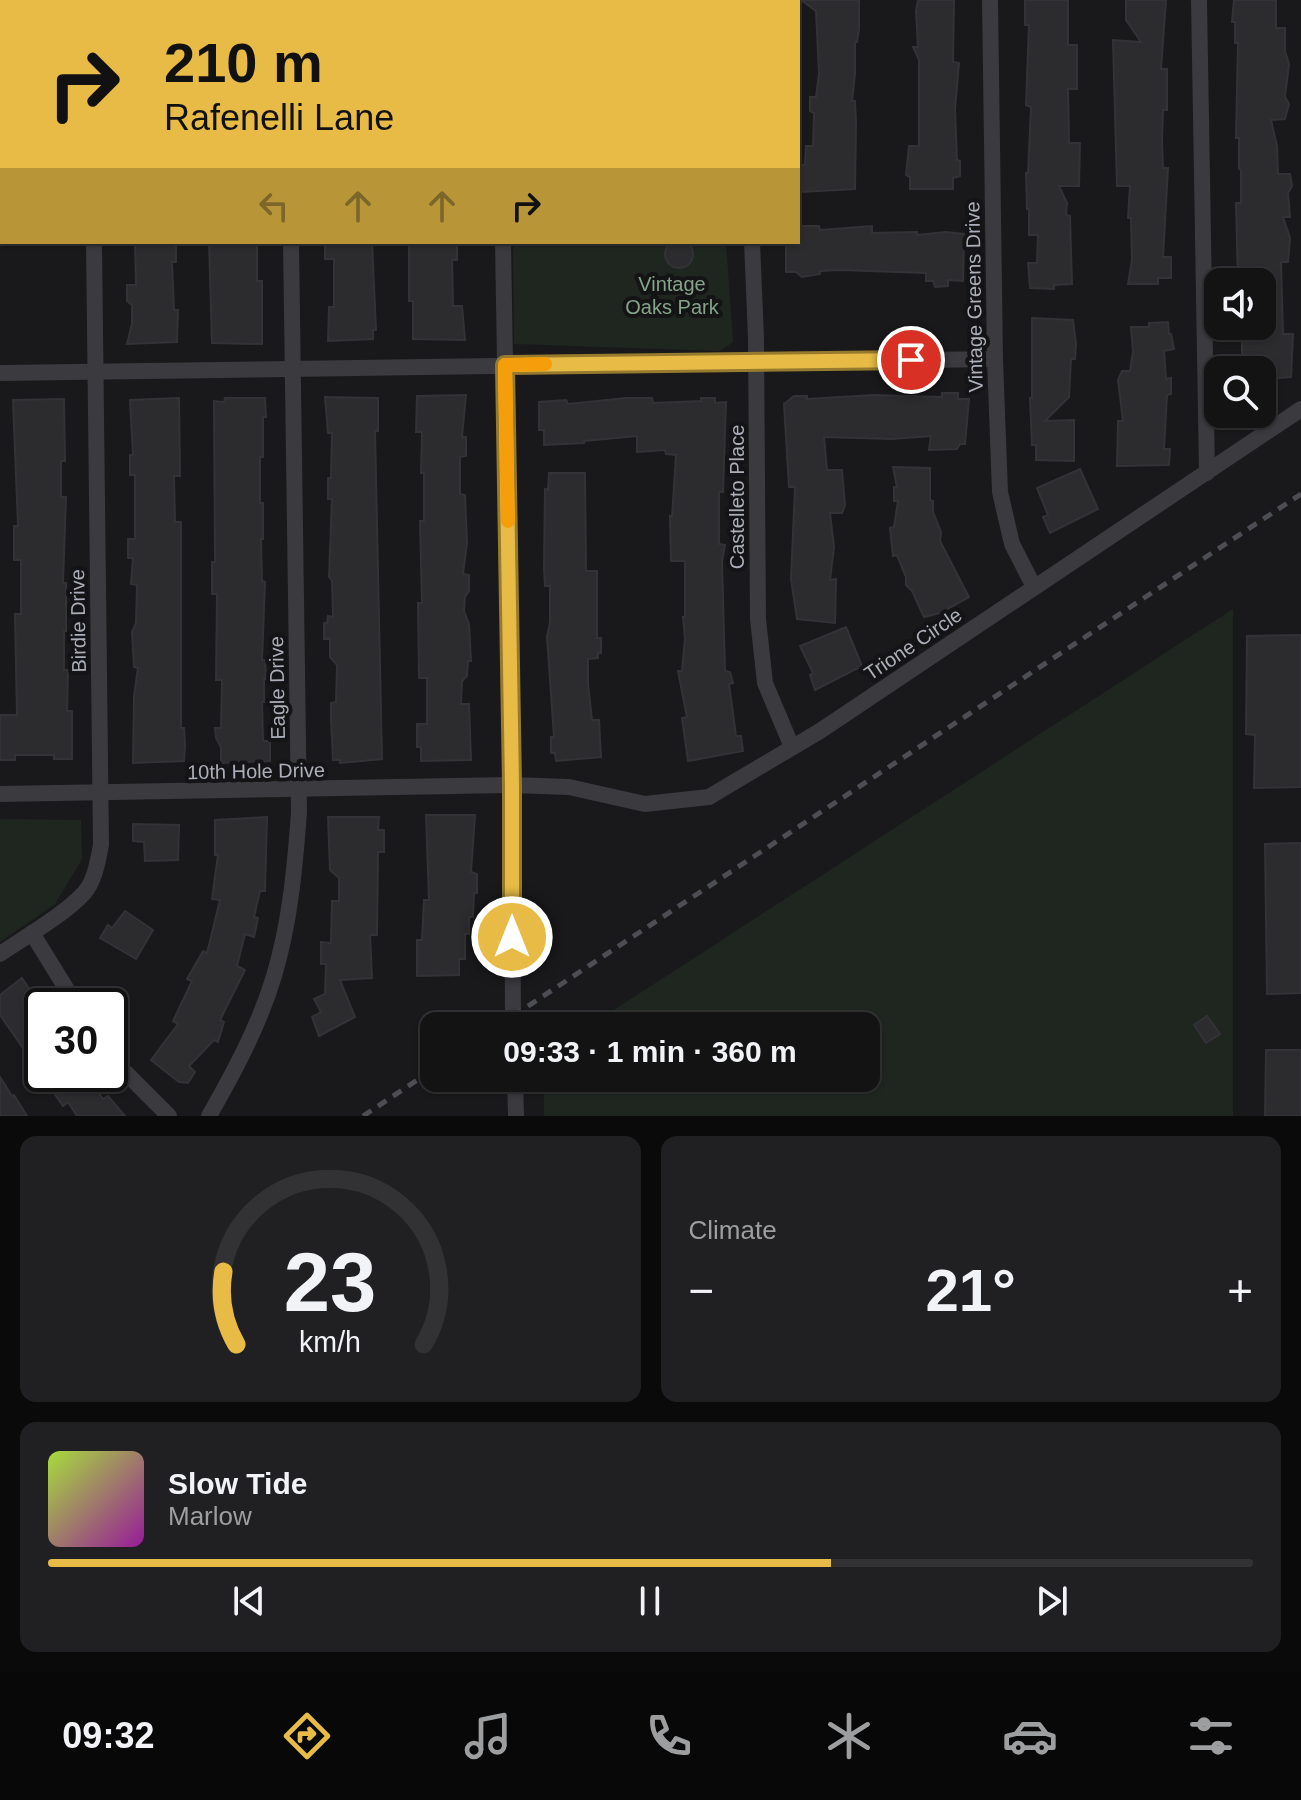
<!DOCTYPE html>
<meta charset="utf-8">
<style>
:root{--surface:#131314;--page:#202022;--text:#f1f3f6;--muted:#9d9ea0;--line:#323234;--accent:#e7bb45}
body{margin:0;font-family:Arial,sans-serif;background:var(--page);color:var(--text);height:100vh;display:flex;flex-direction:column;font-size:30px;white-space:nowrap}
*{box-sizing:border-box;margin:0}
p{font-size:26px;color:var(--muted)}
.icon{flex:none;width:44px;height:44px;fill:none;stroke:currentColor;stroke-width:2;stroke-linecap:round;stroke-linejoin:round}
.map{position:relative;height:1116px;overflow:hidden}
.drawer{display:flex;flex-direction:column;gap:20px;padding:20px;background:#0a0a0b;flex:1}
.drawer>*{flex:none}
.top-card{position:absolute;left:0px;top:0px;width:800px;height:244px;box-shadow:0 2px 6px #0004,0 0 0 2px var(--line);background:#e7bb45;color:#111;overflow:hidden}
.fabs{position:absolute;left:1204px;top:268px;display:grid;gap:16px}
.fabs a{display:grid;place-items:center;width:72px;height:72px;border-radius:16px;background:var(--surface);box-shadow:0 2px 6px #0004,0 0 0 2px var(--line);font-size:40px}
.speed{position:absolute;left:24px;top:988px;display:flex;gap:16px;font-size:40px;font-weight:700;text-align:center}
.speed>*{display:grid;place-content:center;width:104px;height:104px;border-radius:50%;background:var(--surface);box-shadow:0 2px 6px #0004,0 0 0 2px var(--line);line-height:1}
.speed .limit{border:4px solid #111;border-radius:12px;background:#fff;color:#111}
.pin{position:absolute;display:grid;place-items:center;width:68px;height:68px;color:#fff;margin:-34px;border:4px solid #fff;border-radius:50%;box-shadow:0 2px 8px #0007}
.me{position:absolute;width:88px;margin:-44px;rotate:0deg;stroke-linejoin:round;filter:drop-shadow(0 0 6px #0008)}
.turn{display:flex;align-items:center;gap:28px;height:168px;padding:0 32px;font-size:36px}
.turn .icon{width:104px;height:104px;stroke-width:2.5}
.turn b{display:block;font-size:56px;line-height:68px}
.lanes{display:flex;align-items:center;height:76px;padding:0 32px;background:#0003;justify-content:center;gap:40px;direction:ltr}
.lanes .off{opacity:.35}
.big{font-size:60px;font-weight:600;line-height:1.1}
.drawer .card{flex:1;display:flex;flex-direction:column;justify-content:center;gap:12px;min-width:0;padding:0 28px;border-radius:16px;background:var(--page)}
.drawer .dial{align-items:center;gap:0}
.dial svg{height:208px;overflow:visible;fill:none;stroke:var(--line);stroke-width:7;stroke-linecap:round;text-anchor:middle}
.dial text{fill:var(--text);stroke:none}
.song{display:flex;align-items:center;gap:24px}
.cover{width:96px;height:96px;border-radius:12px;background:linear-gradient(135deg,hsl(80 70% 55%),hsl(300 70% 35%))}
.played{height:8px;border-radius:4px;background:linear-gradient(90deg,var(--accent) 65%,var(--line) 65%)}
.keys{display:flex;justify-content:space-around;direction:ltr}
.heat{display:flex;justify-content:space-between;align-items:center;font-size:44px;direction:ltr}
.drawer .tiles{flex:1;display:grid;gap:20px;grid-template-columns:1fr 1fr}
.card:last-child{grid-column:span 2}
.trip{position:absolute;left:420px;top:1012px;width:460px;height:80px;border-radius:16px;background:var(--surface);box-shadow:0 2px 6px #0004,0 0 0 2px var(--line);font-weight:600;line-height:80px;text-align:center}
.tab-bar{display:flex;height:128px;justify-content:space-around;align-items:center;background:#080808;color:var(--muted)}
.tab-bar .icon{width:56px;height:56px}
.tab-bar .selected{color:var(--accent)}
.tab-bar b{font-size:36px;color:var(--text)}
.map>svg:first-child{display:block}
.green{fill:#1f2620}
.building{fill:#2c2c2f;stroke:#333337;stroke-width:2}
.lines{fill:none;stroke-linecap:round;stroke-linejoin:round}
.minor{stroke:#3a3a3f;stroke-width:16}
.rail{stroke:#4d4e54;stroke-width:5;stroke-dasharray:10 8;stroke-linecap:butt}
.route-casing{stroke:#967a2d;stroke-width:20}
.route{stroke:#e7bb45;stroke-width:14}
.slow{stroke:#f59e0b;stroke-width:14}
.labels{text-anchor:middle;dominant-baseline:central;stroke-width:8;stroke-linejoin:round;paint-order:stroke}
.park-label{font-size:20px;fill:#84a388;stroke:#141416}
.street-label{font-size:20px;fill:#acafb9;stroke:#141416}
</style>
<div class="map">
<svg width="1301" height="1116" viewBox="0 0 1301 1116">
<rect width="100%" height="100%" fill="#19191b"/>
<g class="green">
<rect x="511" y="0" width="243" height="2"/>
<polygon points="513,242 726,242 733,342 720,351 514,344"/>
<polygon points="1233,609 1233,1116 544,1116 544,1078 866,1078 866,1026 589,1026"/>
<polygon points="0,819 81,820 82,859 55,904 0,942"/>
</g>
<g class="building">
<polygon points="801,0 859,0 859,29 857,42 855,42 855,74 852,101 855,101 856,123 855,189 801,192 801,166 805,164 806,146 813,146 814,113 810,111 810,97 816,97 819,74 816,11"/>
<polygon points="918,0 954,0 953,62 959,63 955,109 957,160 960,161 960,176 953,178 953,189 910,189 910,177 906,175 909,146 919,146 919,60 913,47 918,47 916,11"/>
<polygon points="1025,0 1068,0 1068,45 1077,45 1077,89 1068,89 1069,143 1080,143 1079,186 1059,186 1067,203 1066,215 1070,216 1072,284 1054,285 1054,289 1030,288 1028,263 1037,263 1038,235 1029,235 1029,209 1027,209 1026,173 1028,173 1031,107 1026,105 1029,25 1025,25"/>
<polygon points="1126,0 1166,0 1161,69 1167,69 1167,110 1163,110 1162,140 1163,168 1168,168 1163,257 1171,257 1171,278 1158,278 1158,284 1128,284 1132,260 1131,218 1128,218 1130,186 1117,186 1113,40 1141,42 1126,20"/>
<polygon points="1234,0 1276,0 1276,28 1285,28 1285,51 1289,64 1285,97 1289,104 1285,119 1271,120 1277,146 1278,174 1290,174 1292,186 1288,193 1290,217 1283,217 1290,238 1288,262 1281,262 1283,334 1293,334 1291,377 1262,379 1262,370 1242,370 1242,335 1262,335 1262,282 1238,282 1236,203 1241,203 1241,170 1239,169 1239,138 1236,138 1238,43 1235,43 1235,22 1232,22"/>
<polygon points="798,226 819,226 820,230 872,226 872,233 917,232 917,235 946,232 964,234 963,281 948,280 948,286 935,287 933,281 926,281 926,273 840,270 820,271 820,274 802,277 796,272 786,272 786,242 798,242"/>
<circle cx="679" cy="254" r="14"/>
<polygon points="135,242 176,242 176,262 172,262 174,310 178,310 177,342 127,344 132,324 132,305 127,301 127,285 136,285"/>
<polygon points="209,242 257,242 257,281 262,281 262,344 212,343"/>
<polygon points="325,242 372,242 376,330 373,330 373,339 328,341 329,307 334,307 334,259 325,259"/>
<polygon points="409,242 457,242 457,260 452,260 453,306 462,306 465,340 413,339 413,301 409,301"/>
<polygon points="1032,318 1073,320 1076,344 1075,359 1071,359 1069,397 1045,421 1074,420 1074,461 1036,460 1036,445 1032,445 1030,398 1032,398"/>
<polygon points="1168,322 1169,334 1171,334 1174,349 1164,351 1166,379 1171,378 1171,394 1167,395 1164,449 1170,449 1169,465 1117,466 1118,421 1123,421 1118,380 1122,371 1130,371 1133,351 1131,327 1149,327 1149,323"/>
<polygon points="942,393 958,393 958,399 969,399 965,444 960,444 957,449 929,450 931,436 892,439 824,437 827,470 842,470 845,505 842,513 830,513 834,547 830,580 836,579 835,623 797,619 791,579 795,487 789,487 784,404 794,396 807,396 807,399 874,395 942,397"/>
<polygon points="466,395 462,437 466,437 466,456 460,457 460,494 465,495 467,543 463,574 469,575 469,591 465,597 464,611 469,624 471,661 468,661 467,676 462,681 461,704 469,704 471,760 421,761 421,747 417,747 417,724 427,724 427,678 419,678 418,603 422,603 420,521 424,521 424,473 421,473 422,432 416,432 417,396"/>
<polygon points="325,397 378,398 378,431 375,431 382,759 340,763 340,760 333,760 331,719 331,703 336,702 337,665 330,657 330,639 324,639 324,623 327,623 328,616 333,617 332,581 329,577 332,499 328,499 328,478 331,478 332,433 328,433"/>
<polygon points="179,398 180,476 174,476 175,522 181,522 181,728 184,728 185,745 184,761 133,763 134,696 138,668 134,667 132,632 136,623 137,585 131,584 133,558 128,558 128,539 135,539 135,475 130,475 130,455 133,455 130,400"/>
<polygon points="225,398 265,398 266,417 263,417 263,457 260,457 260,503 263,503 263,539 261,539 262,581 265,582 262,660 265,660 266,679 264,679 264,702 262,702 263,741 270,741 270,761 221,763 221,747 216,738 215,728 221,728 222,680 216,680 217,594 212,594 212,562 215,562 214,401 224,402"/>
<polygon points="626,398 652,398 653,403 701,401 701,398 715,398 715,403 726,402 723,492 719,492 719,544 725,545 722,561 725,671 730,672 733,683 729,684 736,736 741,736 743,751 688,761 682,718 687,717 678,671 682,671 685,638 683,617 685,617 685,561 671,561 670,516 672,517 676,455 666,454 665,450 637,452 637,436 584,441 584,443 544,445 544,430 539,430 539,402 566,400 568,404"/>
<polygon points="64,399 65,461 61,461 61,497 66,497 63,583 66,583 66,631 64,631 64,670 68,670 67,711 72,711 72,759 54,759 54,755 15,755 15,760 0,760 0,715 17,715 15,614 21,614 21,560 14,560 14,526 18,526 13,400"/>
<polygon points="893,467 930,468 930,500 933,501 933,512 941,532 940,541 969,597 940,613 924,617 912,591 906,585 906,577 897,555 893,556 890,528 894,527 898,501 894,501 894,487 897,487"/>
<polygon points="1080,469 1098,509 1050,533 1043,517 1048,515 1037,488"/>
<polygon points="549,473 585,473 586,571 597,571 597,638 601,638 601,653 598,653 598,658 588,659 588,684 592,720 599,720 601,757 556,761 555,753 551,753 551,737 554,737 547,637 550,622 550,586 545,586 544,568 545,489 548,490"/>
<polygon points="846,627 862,666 815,690 810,675 813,673 800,646"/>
<polygon points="1301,635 1301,787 1254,788 1255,735 1246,734 1247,636"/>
<polygon points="426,815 475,815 471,872 477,874 477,893 474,893 473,917 469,917 469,934 465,934 465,959 459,959 459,975 417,976 417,940 422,940 424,900 429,900"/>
<polygon points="267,817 265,891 260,891 254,917 258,918 254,937 245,934 237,966 245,970 220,1020 224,1022 218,1042 214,1040 189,1066 195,1072 188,1083 179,1082 151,1060 178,1024 173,1021 192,981 187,979 203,951 207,953 220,900 212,899 218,855 215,855 215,820"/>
<polygon points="328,817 379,817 378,830 384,830 384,852 378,852 377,935 370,935 372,978 340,980 355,1017 319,1036 312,1017 321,1012 314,999 325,994 326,964 321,964 321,942 331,943 332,901 339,901 339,878 330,870"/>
<polygon points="133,824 179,825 178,860 145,861 144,842 133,841"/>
<polygon points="1301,843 1301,993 1267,994 1265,844"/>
<polygon points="125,911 153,930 136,959 100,938 108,925 112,928"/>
<polygon points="22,978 42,1008 42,1074 84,1074 95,1092 97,1090 103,1099 108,1096 125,1116 77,1116 68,1102 63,1106 0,1015 0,995"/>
<polygon points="1207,1016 1220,1034 1206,1043 1194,1025"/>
<polygon points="1266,1050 1301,1050 1301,1116 1265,1116"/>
<polygon points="0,1077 12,1096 14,1095 27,1116 0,1116"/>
</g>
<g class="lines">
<g class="minor">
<polyline points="92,0 92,2"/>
<polyline points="288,0 288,2"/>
<polyline points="500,0 500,2"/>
<polyline points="781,0 781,2"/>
<polyline points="990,0 995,359 1000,492 1012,544 1034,587"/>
<polyline points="1199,0 1207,473"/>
<polyline points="503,242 512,785 513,1026"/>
<polyline points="752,242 756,338 758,619 765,683 792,747"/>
<polyline points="0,373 995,359"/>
<polyline points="0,794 512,785 569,787 645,804 709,797 820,731 1301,409"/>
<polyline points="32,933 77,1006"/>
<path d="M 0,954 C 25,937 64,915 84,893 C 95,881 98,860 101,845 L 94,242"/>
<polyline points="110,1057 169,1116"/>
<polyline points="515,1078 516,1116"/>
<path d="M 209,1116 C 234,1072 259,1026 274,976 C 290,923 295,867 299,812 L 291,242"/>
</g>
<g class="rail">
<polyline points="498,1026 1301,494"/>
<polyline points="363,1116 434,1069"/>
</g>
</g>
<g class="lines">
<defs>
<polyline id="route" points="512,937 512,785 505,365 911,360"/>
</defs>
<use href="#route" class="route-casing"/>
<use href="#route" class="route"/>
<polyline class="slow" points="508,521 505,365 545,364"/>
</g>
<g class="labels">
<g class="park-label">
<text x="672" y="284">Vintage<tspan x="672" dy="23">Oaks Park</tspan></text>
</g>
<g class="street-label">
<text transform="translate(974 297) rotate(-91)">Vintage Greens Drive</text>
<text transform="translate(737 497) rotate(-90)">Castelleto Place</text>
<text transform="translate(78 621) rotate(-91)">Birdie Drive</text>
<text transform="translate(913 644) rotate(-34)">Trione Circle</text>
<text transform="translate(277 688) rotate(-91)">Eagle Drive</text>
<text transform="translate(256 771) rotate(-1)">10th Hole Drive</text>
</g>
</g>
</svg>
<div class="fabs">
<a><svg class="icon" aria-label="sound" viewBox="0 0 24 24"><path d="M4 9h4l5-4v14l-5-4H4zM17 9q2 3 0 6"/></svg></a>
<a><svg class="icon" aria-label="search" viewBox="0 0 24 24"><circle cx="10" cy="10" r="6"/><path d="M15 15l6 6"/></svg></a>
</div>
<div class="speed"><div class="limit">30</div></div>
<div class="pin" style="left:911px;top:360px;background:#d93025"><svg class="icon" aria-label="arrive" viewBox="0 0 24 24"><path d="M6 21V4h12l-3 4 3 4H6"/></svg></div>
<svg class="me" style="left:512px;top:937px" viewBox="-20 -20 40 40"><circle r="17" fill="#e7bb45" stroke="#fff" stroke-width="3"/><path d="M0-11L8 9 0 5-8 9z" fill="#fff"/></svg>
<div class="trip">09:33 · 1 min · 360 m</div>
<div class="top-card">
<div class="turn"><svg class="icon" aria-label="right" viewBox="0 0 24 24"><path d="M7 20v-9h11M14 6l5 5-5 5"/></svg><div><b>210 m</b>Rafenelli Lane</div></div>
<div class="lanes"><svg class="icon off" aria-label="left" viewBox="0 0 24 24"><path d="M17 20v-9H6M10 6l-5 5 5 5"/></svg><svg class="icon off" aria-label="ahead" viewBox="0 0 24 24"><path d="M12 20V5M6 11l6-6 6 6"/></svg><svg class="icon off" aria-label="ahead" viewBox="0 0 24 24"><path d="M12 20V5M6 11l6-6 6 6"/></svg><svg class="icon" aria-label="right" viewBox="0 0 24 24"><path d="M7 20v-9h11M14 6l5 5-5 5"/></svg></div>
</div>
</div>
<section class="drawer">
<div class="tiles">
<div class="card dial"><svg viewBox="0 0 100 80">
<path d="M14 69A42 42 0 1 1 86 69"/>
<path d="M14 69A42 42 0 0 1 9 41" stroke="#e7bb45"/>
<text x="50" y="56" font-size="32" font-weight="700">23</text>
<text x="50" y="72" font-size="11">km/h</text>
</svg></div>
<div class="card"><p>Climate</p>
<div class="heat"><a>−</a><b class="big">21°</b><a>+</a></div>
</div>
<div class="card">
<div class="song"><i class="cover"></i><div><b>Slow Tide</b><p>Marlow</p></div></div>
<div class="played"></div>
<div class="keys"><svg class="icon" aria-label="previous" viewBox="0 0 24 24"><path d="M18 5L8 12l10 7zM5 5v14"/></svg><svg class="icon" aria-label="pause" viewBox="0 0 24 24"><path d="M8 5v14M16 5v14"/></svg><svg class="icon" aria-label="next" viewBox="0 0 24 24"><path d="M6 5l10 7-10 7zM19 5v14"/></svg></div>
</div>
</div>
</section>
<nav class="tab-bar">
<b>09:32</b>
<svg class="icon selected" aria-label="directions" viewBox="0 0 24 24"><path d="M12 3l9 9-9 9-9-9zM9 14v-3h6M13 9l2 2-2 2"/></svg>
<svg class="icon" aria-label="music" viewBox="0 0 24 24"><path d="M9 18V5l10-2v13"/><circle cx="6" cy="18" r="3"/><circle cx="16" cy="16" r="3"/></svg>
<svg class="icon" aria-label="phone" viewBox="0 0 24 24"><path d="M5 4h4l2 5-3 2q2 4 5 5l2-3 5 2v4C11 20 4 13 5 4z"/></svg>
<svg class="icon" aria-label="climate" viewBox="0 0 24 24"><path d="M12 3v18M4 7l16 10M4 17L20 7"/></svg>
<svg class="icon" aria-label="car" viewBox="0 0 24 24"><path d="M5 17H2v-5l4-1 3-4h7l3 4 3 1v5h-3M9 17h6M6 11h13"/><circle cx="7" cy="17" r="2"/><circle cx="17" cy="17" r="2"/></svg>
<svg class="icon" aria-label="filters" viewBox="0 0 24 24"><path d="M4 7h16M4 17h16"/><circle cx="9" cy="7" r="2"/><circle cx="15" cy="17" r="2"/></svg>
</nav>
